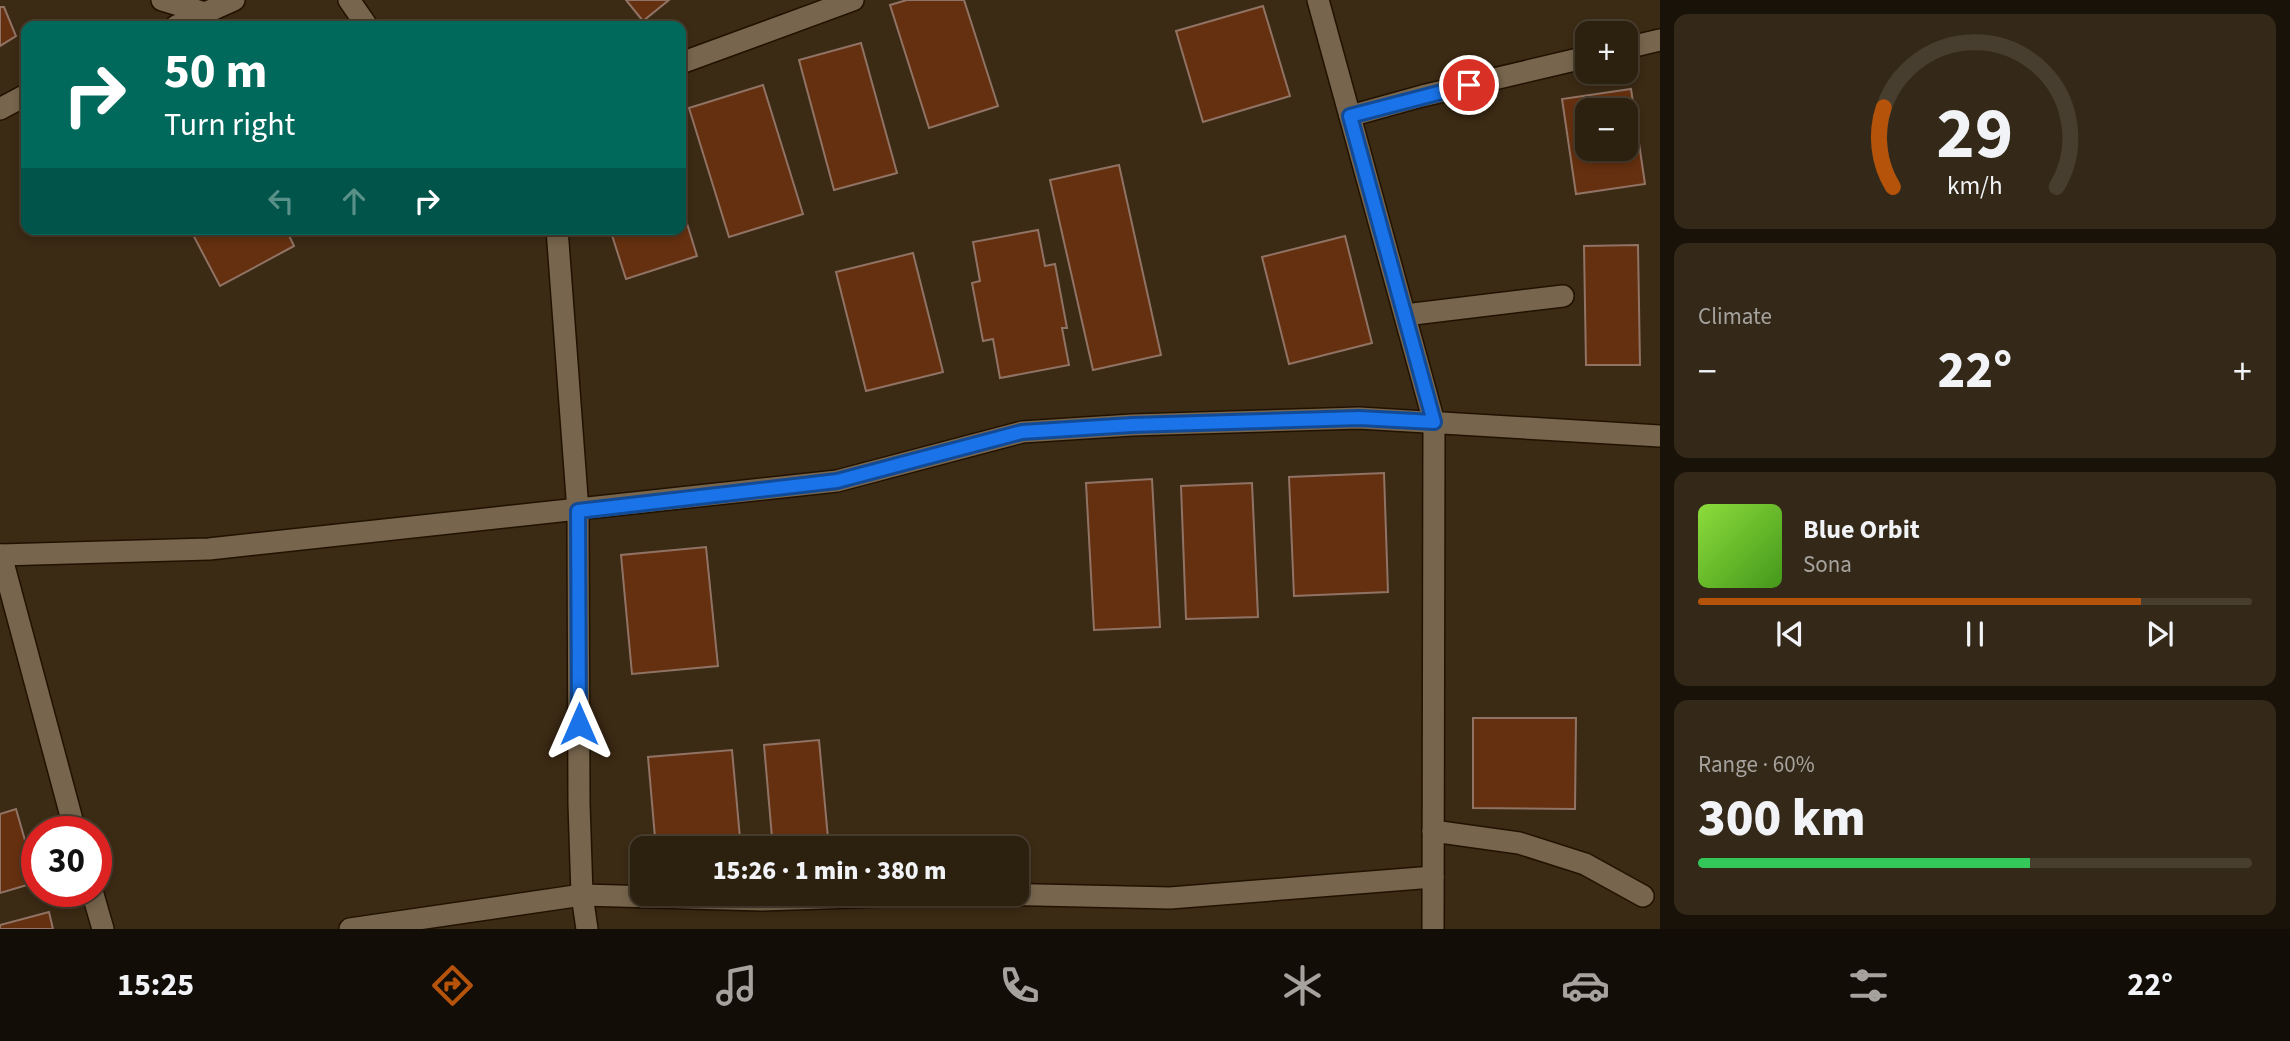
<!DOCTYPE html>
<meta charset="utf-8">
<style>
:root{--surface:#2c200f;--page:#342818;--text:#f1f3f6;--muted:#a6a39e;--line:#483e2f;--accent:#b45309}
body{margin:0;font-family:"Source Sans 3",sans-serif;background:var(--page);color:var(--text);height:100vh;display:flex;flex-direction:column;font-size:26px;white-space:nowrap}
*{box-sizing:border-box;margin:0}
p{font-size:23px;color:var(--muted)}
.icon{flex:none;width:38px;height:38px;fill:none;stroke:currentColor;stroke-width:2;stroke-linecap:round;stroke-linejoin:round}
.map{position:relative;flex:1;overflow:hidden}
.panel{display:flex;flex-direction:column;gap:14px;padding:14px;background:#181208;width:630px}
.panel>*{flex:none}
.guide{position:absolute;left:21px;top:21px;width:665px;height:214px;border-radius:14px;box-shadow:0 4px 10px #0003,0 0 0 2px var(--line);background:#00695c;color:#fff;overflow:hidden}
.controls{position:absolute;left:1575px;top:21px;display:grid;gap:14px}
.controls a{display:grid;place-items:center;width:63px;height:63px;border-radius:14px;background:var(--surface);box-shadow:0 4px 10px #0003,0 0 0 2px var(--line);font-size:35px}
.speed{position:absolute;left:21px;top:816px;display:flex;gap:14px;font-size:35px;font-weight:700;text-align:center}
.speed>*{display:grid;place-content:center;width:91px;height:91px;border-radius:50%;background:var(--surface);box-shadow:0 4px 10px #0003,0 0 0 2px var(--line);line-height:1}
.speed .limit{border:10px solid #d22;background:#fff;color:#111}
.pin{position:absolute;display:grid;place-items:center;width:60px;height:60px;color:#fff;margin:-30px;border:4px solid #fff;border-radius:50%;box-shadow:0 2px 7px #0007}
.me{position:absolute;width:77px;margin:-38px;rotate:0deg;stroke-linejoin:round;filter:drop-shadow(0 0 5px #0008)}
.turn{display:flex;align-items:center;gap:24px;height:147px;padding:0 28px;font-size:32px}
.turn .icon{width:91px;height:91px;stroke-width:2.5}
.turn b{display:block;font-size:49px;line-height:60px}
.lanes{display:flex;align-items:center;height:66px;padding:0 28px;background:#0003;justify-content:center;gap:35px;direction:ltr}
.lanes .off{opacity:.35}
.big{font-size:52px;font-weight:800;line-height:1.1}
.panel .tile{flex:1;display:flex;flex-direction:column;justify-content:center;gap:10px;min-width:0;padding:0 24px;border-radius:14px;background:var(--page)}
.panel .dial{align-items:center;gap:0}
.dial svg{height:182px;overflow:visible;fill:none;stroke:var(--line);stroke-width:7;stroke-linecap:round;text-anchor:middle}
.dial text{fill:var(--text);stroke:none}
.song{display:flex;align-items:center;gap:21px}
.cover{width:84px;height:84px;border-radius:10px;background:linear-gradient(135deg,hsl(90 70% 55%),hsl(100 70% 35%))}
.played{height:7px;border-radius:4px;background:linear-gradient(90deg,var(--accent) 80%,var(--line) 80%)}
.keys{display:flex;justify-content:space-around;direction:ltr}
.heat{display:flex;justify-content:space-between;align-items:center;font-size:38px;direction:ltr}
.charge{height:10px;border-radius:5px;background:linear-gradient(90deg,#34c759 60%,var(--line) 0)}
.trip{position:absolute;left:630px;top:836px;width:399px;height:70px;border-radius:14px;background:var(--surface);box-shadow:0 4px 10px #0003,0 0 0 2px var(--line);font-weight:800;line-height:70px;text-align:center}
.tab-bar{display:flex;height:112px;justify-content:space-around;align-items:center;background:#120d06;color:var(--muted)}
.tab-bar .icon{width:49px;height:49px}
.tab-bar .selected{color:var(--accent)}
.tab-bar b{font-size:32px;color:var(--text)}
main{display:flex;flex:1;min-height:0}
.map>svg:first-child{display:block}
.building{fill:#65300f;stroke:#907365;stroke-width:2;fill-rule:evenodd}
.lines{fill:none;stroke-linecap:round;stroke-linejoin:round}
.minor-casing{stroke:#211200;stroke-width:24}
.minor{stroke:#77654d;stroke-width:21}
.route-casing{stroke:#114b97;stroke-width:18}
.route{stroke:#1a73e8;stroke-width:12}
</style>
<main>
<div class="map">
<svg width="1660" height="929" viewBox="0 0 1660 929">
<rect width="100%" height="100%" fill="#3b2a14"/>
<g class="building">
<polygon points="626,0 669,0 643,21"/>
<polygon points="907,0 964,0 998,106 929,128 890,5"/>
<polygon points="1263,6 1290,96 1203,122 1176,31"/>
<polygon points="0,7 4,7 16,36 0,46"/>
<polygon points="861,43 897,173 834,190 799,60"/>
<polygon points="763,85 803,214 729,237 689,108"/>
<path d="M 1631,89 L 1645,184 L 1576,194 L 1562,99 ZM 1587,110 L 1626,110 L 1626,149 L 1587,149 Z"/>
<polygon points="1119,165 1161,355 1093,370 1050,180"/>
<polygon points="681,204 697,256 626,279 610,229 681,229"/>
<polygon points="190,229 286,229 294,246 220,286"/>
<polygon points="1038,230 1045,266 1055,264 1067,328 1062,328 1069,365 1000,378 993,339 983,341 972,283 980,281 973,242"/>
<polygon points="1345,236 1372,343 1289,364 1262,257"/>
<polygon points="1638,245 1640,365 1586,365 1584,246"/>
<polygon points="913,253 943,372 866,391 836,272"/>
<polygon points="1384,473 1388,592 1294,596 1289,477"/>
<polygon points="1152,479 1160,627 1094,630 1086,483"/>
<polygon points="1252,483 1258,617 1186,619 1181,486"/>
<polygon points="706,547 718,666 632,674 621,555"/>
<polygon points="1473,718 1576,718 1575,809 1473,808"/>
<polygon points="819,740 829,849 773,849 764,745"/>
<polygon points="732,750 741,849 656,849 648,757"/>
<polygon points="16,809 37,882 0,893 0,814"/>
<polygon points="49,912 53,929 0,929 0,925"/>
</g>
<g class="lines">
<defs>
<g id="minor">
<polyline points="162,0 205,13"/>
<polyline points="349,0 367,26"/>
<polyline points="1318,0 1434,422 1433,929"/>
<polyline points="176,26 234,0"/>
<polyline points="1626,48 1660,40"/>
<polyline points="681,63 853,0"/>
<polyline points="0,109 26,95"/>
<polyline points="1350,116 1422,96 1587,57"/>
<polyline points="557,229 578,511 579,804 582,895 587,929"/>
<polyline points="1405,315 1563,296"/>
<polyline points="0,555 209,549 837,481 1022,432 1132,425 1359,418 1660,436"/>
<polyline points="1,555 75,831"/>
<polyline points="1433,831 1519,843 1585,864 1643,896"/>
<polyline points="92,891 103,929"/>
<polyline points="994,894 1170,898 1433,877"/>
<polyline points="350,929 582,895 762,900 943,894"/>
</g>
</defs>
<use href="#minor" class="minor-casing"/>
<use href="#minor" class="minor"/>
</g>
<g class="lines">
<defs>
<polyline id="route" points="579,724 578,511 837,481 1022,432 1132,425 1359,418 1434,422 1350,116 1469,85"/>
</defs>
<use href="#route" class="route-casing"/>
<use href="#route" class="route"/>
</g>
</svg>
<div class="controls">
<a>+</a>
<a>−</a>
</div>
<div class="speed"><div class="limit">30</div></div>
<div class="pin" style="left:1469px;top:85px;background:#d93025"><svg class="icon" aria-label="arrive" viewBox="0 0 24 24"><path d="M6 21V4h12l-3 4 3 4H6"/></svg></div>
<svg class="me" style="left:579px;top:724px" viewBox="-20 -20 40 40"><path d="M0-17L14 15 0 8-14 15z" fill="#1a73e8" stroke="#fff" stroke-width="4"/></svg>
<div class="trip">15:26 · 1 min · 380 m</div>
<div class="guide">
<div class="turn"><svg class="icon" aria-label="right" viewBox="0 0 24 24"><path d="M7 20v-9h11M14 6l5 5-5 5"/></svg><div><b>50 m</b>Turn right</div></div>
<div class="lanes"><svg class="icon off" aria-label="left" viewBox="0 0 24 24"><path d="M17 20v-9H6M10 6l-5 5 5 5"/></svg><svg class="icon off" aria-label="ahead" viewBox="0 0 24 24"><path d="M12 20V5M6 11l6-6 6 6"/></svg><svg class="icon" aria-label="right" viewBox="0 0 24 24"><path d="M7 20v-9h11M14 6l5 5-5 5"/></svg></div>
</div>
</div>
<section class="panel">
<div class="tile dial"><svg viewBox="0 0 100 80">
<path d="M14 69A42 42 0 1 1 86 69"/>
<path d="M14 69A42 42 0 0 1 10 34" stroke="#b45309"/>
<text x="50" y="56" font-size="32" font-weight="700">29</text>
<text x="50" y="72" font-size="11">km/h</text>
</svg></div>
<div class="tile"><p>Climate</p>
<div class="heat"><a>−</a><b class="big">22°</b><a>+</a></div>
</div>
<div class="tile">
<div class="song"><i class="cover"></i><div><b>Blue Orbit</b><p>Sona</p></div></div>
<div class="played"></div>
<div class="keys"><svg class="icon" aria-label="previous" viewBox="0 0 24 24"><path d="M18 5L8 12l10 7zM5 5v14"/></svg><svg class="icon" aria-label="pause" viewBox="0 0 24 24"><path d="M8 5v14M16 5v14"/></svg><svg class="icon" aria-label="next" viewBox="0 0 24 24"><path d="M6 5l10 7-10 7zM19 5v14"/></svg></div>
</div>
<div class="tile"><p>Range · 60%</p><b class="big">300 km</b><div class="charge"></div></div>
</section>
</main>
<nav class="tab-bar">
<b>15:25</b>
<svg class="icon selected" aria-label="directions" viewBox="0 0 24 24"><path d="M12 3l9 9-9 9-9-9zM9 14v-3h6M13 9l2 2-2 2"/></svg>
<svg class="icon" aria-label="music" viewBox="0 0 24 24"><path d="M9 18V5l10-2v13"/><circle cx="6" cy="18" r="3"/><circle cx="16" cy="16" r="3"/></svg>
<svg class="icon" aria-label="phone" viewBox="0 0 24 24"><path d="M5 4h4l2 5-3 2q2 4 5 5l2-3 5 2v4C11 20 4 13 5 4z"/></svg>
<svg class="icon" aria-label="climate" viewBox="0 0 24 24"><path d="M12 3v18M4 7l16 10M4 17L20 7"/></svg>
<svg class="icon" aria-label="car" viewBox="0 0 24 24"><path d="M5 17H2v-5l4-1 3-4h7l3 4 3 1v5h-3M9 17h6M6 11h13"/><circle cx="7" cy="17" r="2"/><circle cx="17" cy="17" r="2"/></svg>
<svg class="icon" aria-label="filters" viewBox="0 0 24 24"><path d="M4 7h16M4 17h16"/><circle cx="9" cy="7" r="2"/><circle cx="15" cy="17" r="2"/></svg>
<b>22°</b>
</nav>
